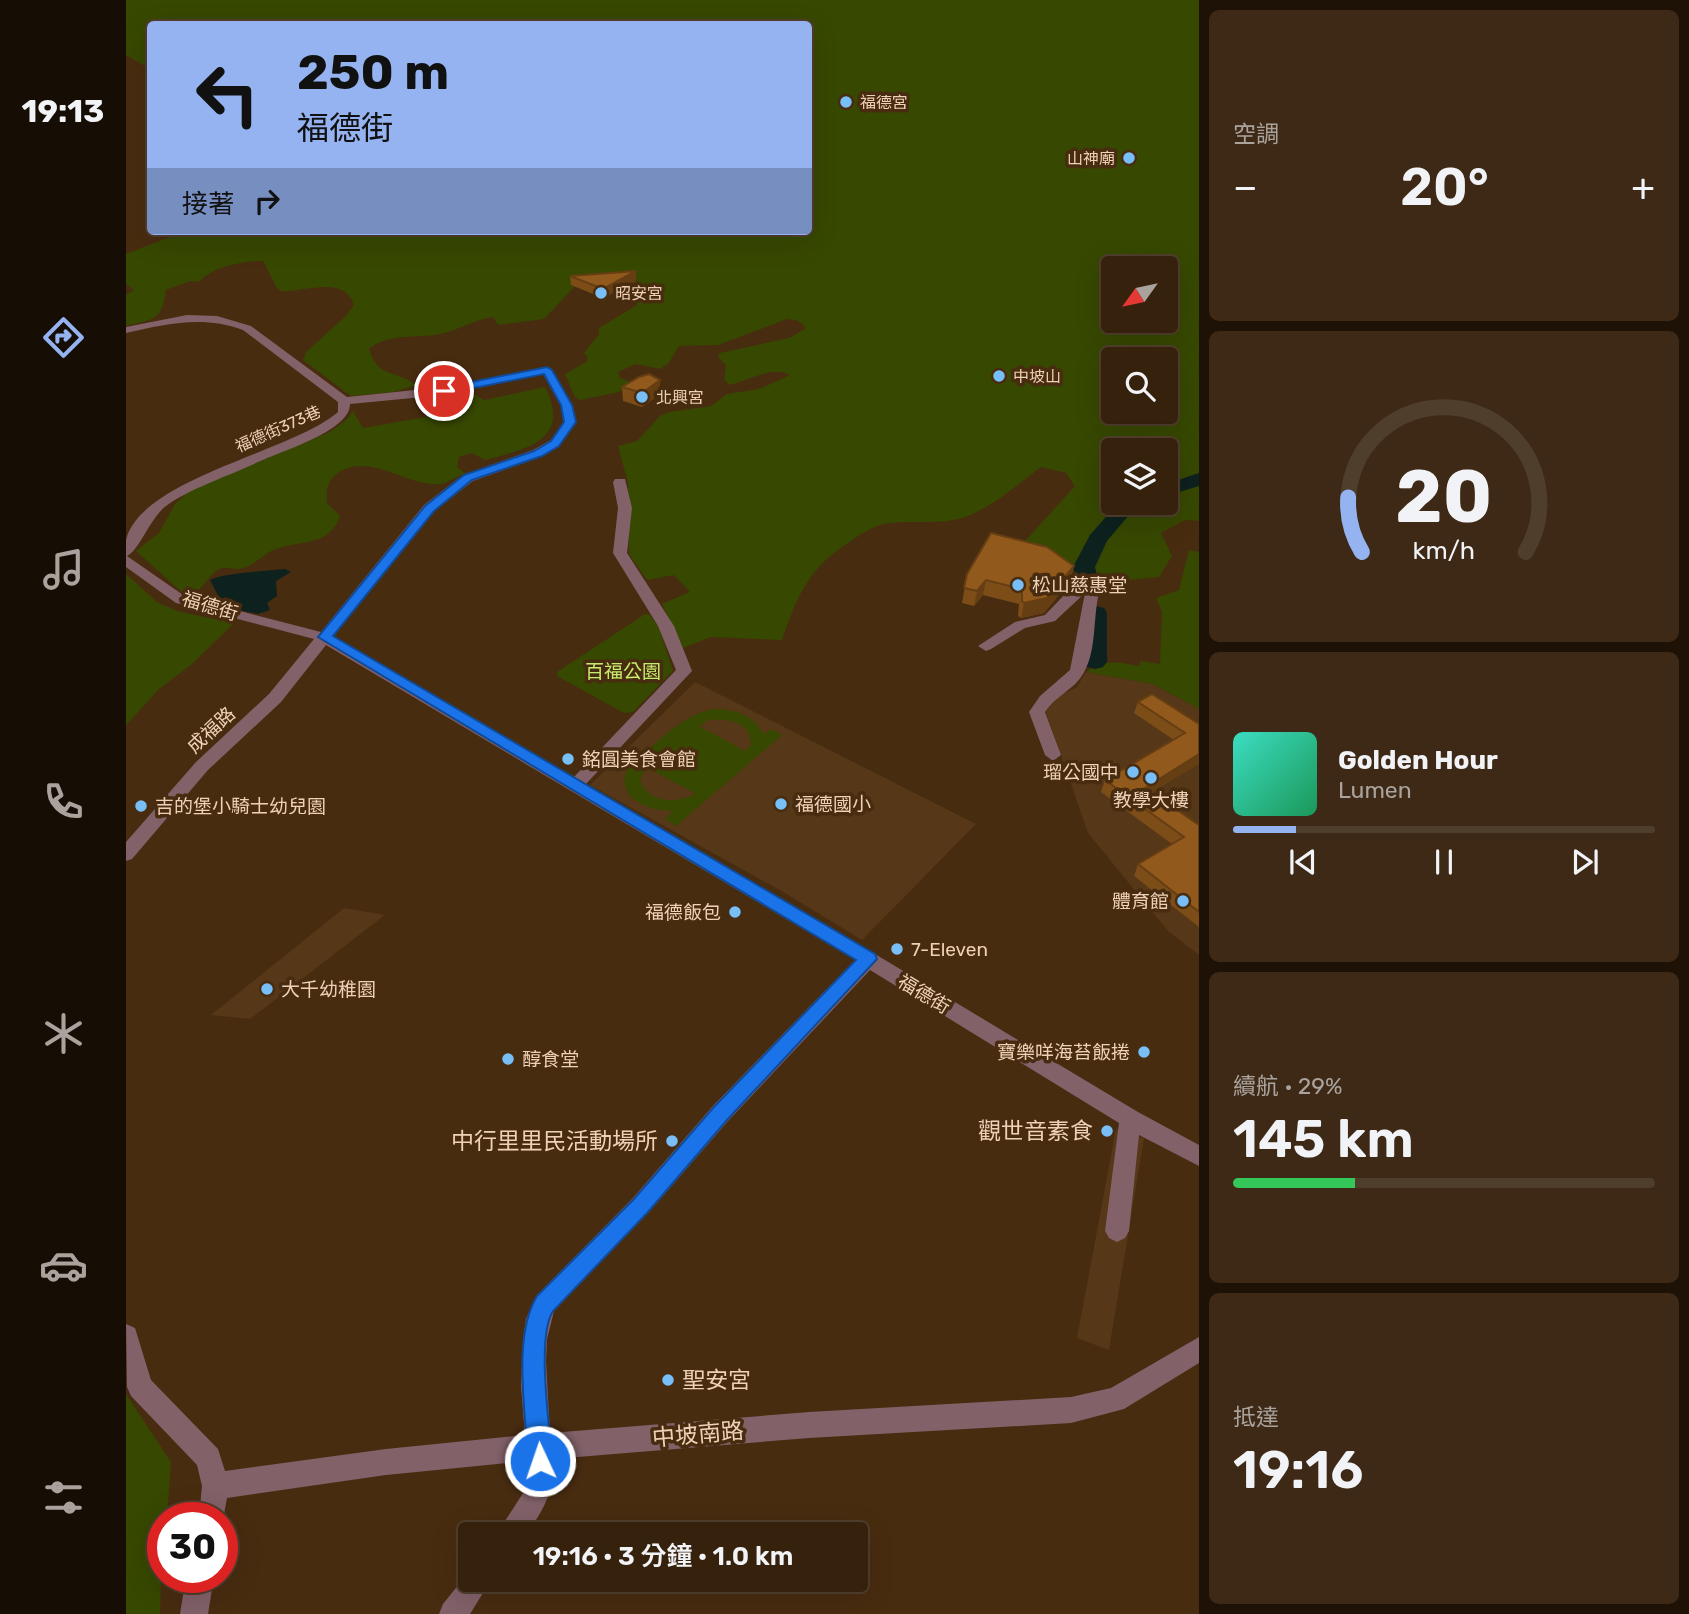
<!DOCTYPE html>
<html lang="zh-TW">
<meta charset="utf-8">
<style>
:root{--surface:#36210c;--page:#3d2915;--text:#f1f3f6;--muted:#aaa39d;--line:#503e2d;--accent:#95b2f1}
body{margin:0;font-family:Rubik,"Noto Sans TC",sans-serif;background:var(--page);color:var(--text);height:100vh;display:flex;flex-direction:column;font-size:26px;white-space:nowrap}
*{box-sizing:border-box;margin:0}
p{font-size:23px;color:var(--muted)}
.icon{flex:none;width:38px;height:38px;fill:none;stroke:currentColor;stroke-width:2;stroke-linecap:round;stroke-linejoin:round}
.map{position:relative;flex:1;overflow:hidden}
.details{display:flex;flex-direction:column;gap:10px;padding:10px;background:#1e1207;width:490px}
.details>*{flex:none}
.banner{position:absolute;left:21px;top:21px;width:665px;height:214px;border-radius:7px;box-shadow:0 7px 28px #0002,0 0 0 2px var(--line);background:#95b2f1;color:#111;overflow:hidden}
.needle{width:46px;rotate:237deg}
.controls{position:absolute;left:975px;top:256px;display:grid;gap:14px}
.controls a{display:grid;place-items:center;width:77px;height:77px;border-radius:7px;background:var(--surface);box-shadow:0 7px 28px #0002,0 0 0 2px var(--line);font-size:35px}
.speed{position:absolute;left:21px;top:1502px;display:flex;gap:14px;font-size:35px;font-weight:700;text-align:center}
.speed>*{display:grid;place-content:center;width:91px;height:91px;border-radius:50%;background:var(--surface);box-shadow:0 7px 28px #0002,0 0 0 2px var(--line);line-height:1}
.speed .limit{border:10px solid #d22;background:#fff;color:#111}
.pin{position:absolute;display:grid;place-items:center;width:60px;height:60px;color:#fff;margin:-30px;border:4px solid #fff;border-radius:50%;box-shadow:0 2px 7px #0007}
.me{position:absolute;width:77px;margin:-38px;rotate:357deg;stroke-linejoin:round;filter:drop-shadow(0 0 5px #0008)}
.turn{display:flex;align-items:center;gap:24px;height:147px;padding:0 35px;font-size:32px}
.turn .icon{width:91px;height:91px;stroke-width:2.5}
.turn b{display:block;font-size:49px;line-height:60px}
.then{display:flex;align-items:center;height:66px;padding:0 35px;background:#0003;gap:14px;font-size:26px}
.big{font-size:52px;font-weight:600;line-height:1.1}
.details .widget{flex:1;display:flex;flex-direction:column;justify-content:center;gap:10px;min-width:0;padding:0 24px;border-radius:10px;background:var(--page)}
.details .dial{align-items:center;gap:0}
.dial svg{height:182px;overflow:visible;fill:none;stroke:var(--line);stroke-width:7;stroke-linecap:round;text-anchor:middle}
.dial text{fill:var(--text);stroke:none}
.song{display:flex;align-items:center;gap:21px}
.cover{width:84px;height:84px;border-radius:10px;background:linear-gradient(135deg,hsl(170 70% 55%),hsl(150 70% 35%))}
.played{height:7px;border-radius:4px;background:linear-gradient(90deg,var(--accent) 15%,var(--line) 15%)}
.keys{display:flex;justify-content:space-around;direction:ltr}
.heat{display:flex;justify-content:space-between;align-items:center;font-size:38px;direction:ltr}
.charge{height:10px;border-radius:5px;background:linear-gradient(90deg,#34c759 29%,var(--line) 0)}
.trip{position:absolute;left:332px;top:1522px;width:410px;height:70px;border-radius:7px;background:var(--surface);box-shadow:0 7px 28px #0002,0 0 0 2px var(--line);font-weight:600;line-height:70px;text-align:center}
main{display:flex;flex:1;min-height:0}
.menu{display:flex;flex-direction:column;width:126px;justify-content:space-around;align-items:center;background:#160d05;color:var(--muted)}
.menu .icon{width:49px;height:49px}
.menu .active{color:var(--accent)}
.menu b{font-size:32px;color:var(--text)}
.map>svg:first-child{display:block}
.built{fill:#563717}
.green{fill:#374800;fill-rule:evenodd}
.water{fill:#0d211e}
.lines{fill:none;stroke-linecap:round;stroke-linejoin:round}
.river{fill:#0d211e;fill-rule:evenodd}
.minor{fill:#826169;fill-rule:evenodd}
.wall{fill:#7d4d17}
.shaded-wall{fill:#663e13}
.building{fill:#91591b;stroke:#663e13;stroke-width:2}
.route{fill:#1a73e8;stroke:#114b97;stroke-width:2}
.poi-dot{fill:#78bff7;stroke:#482c10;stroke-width:2.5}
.labels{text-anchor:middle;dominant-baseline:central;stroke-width:7;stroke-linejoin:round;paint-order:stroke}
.far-poi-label{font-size:16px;fill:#efd1b7;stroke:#482c10;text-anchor:start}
.far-street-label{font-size:16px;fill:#efd1b7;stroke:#482c10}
.poi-label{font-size:19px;fill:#efd1b7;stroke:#482c10;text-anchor:start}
.street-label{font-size:19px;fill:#efd1b7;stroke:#482c10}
.park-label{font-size:19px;fill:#c6ec6d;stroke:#482c10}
.near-poi-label{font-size:23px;fill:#efd1b7;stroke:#482c10;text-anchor:end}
.near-street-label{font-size:23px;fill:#efd1b7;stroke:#482c10}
</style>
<main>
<nav class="menu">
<b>19:13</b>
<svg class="icon active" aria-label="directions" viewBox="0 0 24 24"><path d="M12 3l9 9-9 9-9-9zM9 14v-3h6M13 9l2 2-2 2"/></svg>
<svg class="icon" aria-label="music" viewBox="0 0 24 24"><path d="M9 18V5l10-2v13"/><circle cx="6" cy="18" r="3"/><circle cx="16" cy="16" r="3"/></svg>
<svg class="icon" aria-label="phone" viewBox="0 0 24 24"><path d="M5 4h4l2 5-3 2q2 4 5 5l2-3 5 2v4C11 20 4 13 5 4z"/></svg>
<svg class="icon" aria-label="climate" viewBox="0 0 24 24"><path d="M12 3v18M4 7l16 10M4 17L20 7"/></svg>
<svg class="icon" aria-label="car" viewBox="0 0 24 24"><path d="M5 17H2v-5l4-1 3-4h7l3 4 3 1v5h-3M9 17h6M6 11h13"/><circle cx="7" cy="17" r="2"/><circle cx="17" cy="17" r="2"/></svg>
<svg class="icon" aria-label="filters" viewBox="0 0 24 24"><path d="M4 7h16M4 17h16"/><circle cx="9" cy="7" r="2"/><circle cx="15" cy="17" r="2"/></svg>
</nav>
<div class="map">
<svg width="1073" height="1614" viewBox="0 0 1073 1614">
<rect width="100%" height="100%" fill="#482c10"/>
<g class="built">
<polygon points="960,672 1027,684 1073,709 1073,955 1042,931 962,833 920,712 925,700 951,687"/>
<polygon points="569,682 850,824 736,940 659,893 464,785"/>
<polygon points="218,908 259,915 124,1019 85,1015"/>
<polygon points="990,1129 1018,1138 983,1350 951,1338"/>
</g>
<g class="green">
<path d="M 0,0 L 1073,0 L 1073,521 L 1059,520 L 1035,533 L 1046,556 L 1033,577 L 992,581 L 889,552 L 949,486 L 940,473 L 915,467 C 892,484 867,507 839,517 C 813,526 785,519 758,524 C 746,527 735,534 725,541 C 683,567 671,596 656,640 L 585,637 L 557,648 L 536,604 L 564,592 L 548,575 L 521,580 L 503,554 L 502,483 L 492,446 L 511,441 L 534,416 L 543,412 L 585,406 L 601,394 L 633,389 L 664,375 C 647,365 622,381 603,385 L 598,379 L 600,365 L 592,357 L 594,353 L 663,338 L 679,329 L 678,325 L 670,320 L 661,319 L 592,345 L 553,346 L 542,364 L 534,369 L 510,364 L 492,372 L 494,378 L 502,381 L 503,386 L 493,392 L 454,400 L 449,397 L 439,374 L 460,362 L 462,357 L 458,353 L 473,334 L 473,328 L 511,305 L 499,289 L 511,281 L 507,277 L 453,282 L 418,319 L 372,325 L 367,317 C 346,320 328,333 308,335 C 286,338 260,334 243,349 C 252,379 269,369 290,385 L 268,392 L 225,396 L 177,360 L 180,352 L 220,316 L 228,305 C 218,274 177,293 155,291 L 151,288 L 137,261 C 117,261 87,266 73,282 L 64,281 L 40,290 C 36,321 28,319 0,326 L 0,295 L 8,290 L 0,284 L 0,254 L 59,231 L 682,231 L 682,24 L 24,24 L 24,69 L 0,55 ZM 987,268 L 1040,268 L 1040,320 L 987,320 ZM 987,359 L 1040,359 L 1040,411 L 987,411 ZM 987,450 L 1040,450 L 1040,502 L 987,502 Z"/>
<path d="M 419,387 C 446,440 401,449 359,460 L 346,453 L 333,457 L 331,467 L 339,473 C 332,476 322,483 315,484 C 280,487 248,454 215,471 C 201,479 200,489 201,503 L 214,516 C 210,526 207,531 197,537 C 184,544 165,543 150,549 C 136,554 128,567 113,569 C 107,569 101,567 96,568 C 80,573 78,595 59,595 L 10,551 L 33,533 L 49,504 L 62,492 L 151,451 L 202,433 L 219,421 L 227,411 L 237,428 L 329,412 L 322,396 L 344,392 L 358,400 Z"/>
<path d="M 1063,550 L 1073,552 L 1073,709 L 1027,684 L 960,672 C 979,659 992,662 1013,666 L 1014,661 L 1034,664 L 1036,612 L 1030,598 L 1053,590 Z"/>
<polygon points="0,574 32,603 55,612 108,623 66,664 33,689 0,725"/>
<polygon points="519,614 524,615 533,628 547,671 507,712 498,713 431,676 431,672"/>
<path d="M 588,709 C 611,710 626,714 638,734 L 645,729 L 656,735 L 550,826 L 539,819 L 547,811 C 521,811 488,798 502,767 C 528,746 554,715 588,709 ZM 583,720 C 603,719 624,721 625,745 L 619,751 L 573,726 ZM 520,767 L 568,793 L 569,794 C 548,804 523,803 514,780 Z"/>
<polygon points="0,1394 45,1462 41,1517 37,1517 34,1614 0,1614"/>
</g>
<path class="water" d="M 159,569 L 165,572 L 150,581 L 151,596 L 141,603 L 144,610 L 132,614 L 98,607 L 84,580 C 99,573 139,571 159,569 Z"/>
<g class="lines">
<g class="river">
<polygon points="1073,473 1073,486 1040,496 1040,484"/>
<polygon points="993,502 1014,502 981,541 969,567 973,585 970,590 954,590 947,567 964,535"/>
<polygon points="970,606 978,608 981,613 981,662 977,667 969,669 961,667 957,662 959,613 962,608"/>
</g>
<g class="minor">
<path d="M 61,315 L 91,316 L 125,326 L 221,397 L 318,387 L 425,368 L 447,406 L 450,422 L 433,446 L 417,456 L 347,481 L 308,511 L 207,636 L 448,777 L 550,670 L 532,626 L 487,553 L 492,508 L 487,482 L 489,479 L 499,479 L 506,508 L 501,553 L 548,626 L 566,671 L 460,784 L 749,954 L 1012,1112 L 1073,1145 L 1073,1166 L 1013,1135 L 1003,1231 L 999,1238 L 991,1242 L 983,1238 L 979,1231 L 993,1123 L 744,970 L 602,1121 L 523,1212 L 428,1311 L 421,1339 L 420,1361 L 424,1433 L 683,1412 L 945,1397 L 985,1388 L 1073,1337 L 1073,1363 L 998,1409 L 945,1423 L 683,1438 L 427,1459 C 429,1491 418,1509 400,1535 L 370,1535 L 399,1490 L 401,1461 L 260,1475 L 101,1498 L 96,1525 L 96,1517 L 73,1517 L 76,1486 L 71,1465 L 5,1396 L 1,1387 L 0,1324 L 9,1328 L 25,1380 L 92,1449 L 99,1471 L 260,1449 L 399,1435 L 395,1386 L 397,1339 L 400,1319 L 411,1295 L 507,1198 L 586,1107 L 729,960 L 200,645 L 155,702 L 82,770 L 6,859 L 0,861 L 0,842 L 70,762 L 143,694 L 188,639 L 50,603 L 0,567 C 0,559 0,548 0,540 C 15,478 166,452 212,412 L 212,402 L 117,330 C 77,315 40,324 0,333 L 0,327 ZM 417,374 L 435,406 L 438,422 L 425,440 L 407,450 L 337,475 L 298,505 L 195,632 L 60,597 L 1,556 C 13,551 24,518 40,506 C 61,490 102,476 128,464 C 151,452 224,432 224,404 L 318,395 Z"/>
<path d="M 957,583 L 972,586 L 974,589 C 966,616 972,649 957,674 C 948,690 929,696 919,712 L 935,755 L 927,761 L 919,755 L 903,712 L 914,696 L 944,670 L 959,593 L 929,621 L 899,628 L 865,649 L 860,651 L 852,646 L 889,622 L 919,615 L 943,590 Z"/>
<polygon points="345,1569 345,1580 365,1580 344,1614 313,1614 317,1604"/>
<polygon points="60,1577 88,1577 82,1614 54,1614"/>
</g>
</g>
<g class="wall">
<polygon points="444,276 510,281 477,298 445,285"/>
<polygon points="534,380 534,394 516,407 497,401 496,387"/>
<polygon points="948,566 944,581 918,613 895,618 892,616 893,604 857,595 848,606 836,603 841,574"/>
<polygon points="1012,702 1073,724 1026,792 1073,825 1073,927 1008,876 1012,864 1046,844 975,792 979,780 1048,740 1008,713"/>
</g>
<g class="shaded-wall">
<polygon points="510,271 510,281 477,298 477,289"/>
<polygon points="534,380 534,394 516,407 516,393"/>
<polygon points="948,566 944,581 918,613 895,618 898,603"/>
<polygon points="860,580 857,595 848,606 851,591"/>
<polygon points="1073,754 1073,764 1015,799 1019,788"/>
</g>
<g class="building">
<polygon points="510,271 477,289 444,276"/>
<polygon points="523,374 534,380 516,393 496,387 513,377"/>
<polygon points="865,533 921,547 948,566 921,598 898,603 896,601 896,589 860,580 851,591 838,588 841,574"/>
<polygon points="1026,694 1073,724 1073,754 1019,788 1073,825 1073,912 1012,864 1058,837 979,780 1059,733 1012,702"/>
</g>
<path class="route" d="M 421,367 L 426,370 L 446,405 L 450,422 L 433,446 L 416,456 L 346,480 L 308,511 L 207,636 L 749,954 L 751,959 L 601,1120 L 522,1212 L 427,1311 C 410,1338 424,1426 426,1461 L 423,1469 L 414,1473 L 406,1469 L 402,1461 C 400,1413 386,1337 411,1296 L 508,1199 L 587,1108 L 730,960 L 192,637 L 299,506 L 338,475 L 408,451 L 425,441 L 438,422 L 435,405 L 418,374 L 318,394 L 314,393 L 314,388 Z"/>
<g class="poi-dot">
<circle cx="720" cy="102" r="7"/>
<circle cx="1003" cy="158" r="7"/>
<circle cx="475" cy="293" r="7"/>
<circle cx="873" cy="376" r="7"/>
<circle cx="516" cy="397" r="7"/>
<circle cx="892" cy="585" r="7"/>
<circle cx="442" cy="759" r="7"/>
<circle cx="1007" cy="772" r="7"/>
<circle cx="1025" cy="778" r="7"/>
<circle cx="655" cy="804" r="7"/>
<circle cx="15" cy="806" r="7"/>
<circle cx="1057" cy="901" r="7"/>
<circle cx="609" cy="912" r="7"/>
<circle cx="771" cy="949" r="7"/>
<circle cx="141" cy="989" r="7"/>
<circle cx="1018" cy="1052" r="7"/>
<circle cx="382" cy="1059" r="7"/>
<circle cx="981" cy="1131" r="7"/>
<circle cx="546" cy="1141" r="7"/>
<circle cx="542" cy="1380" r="7"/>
</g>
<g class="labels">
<g class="far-poi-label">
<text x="734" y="102">福德宮</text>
<text x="989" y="158" text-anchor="end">山神廟</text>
<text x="489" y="293">昭安宮</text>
<text x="887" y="376">中坡山</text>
<text x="530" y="397">北興宮</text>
</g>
<g class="far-street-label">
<text transform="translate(152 429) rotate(-24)">福德街373巷</text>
</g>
<g class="poi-label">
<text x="906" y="585">松山慈惠堂</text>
<text x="456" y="759">銘圓美食會館</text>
<text x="993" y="772" text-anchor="end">瑠公國中</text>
<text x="1025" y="800" text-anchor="middle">教學大樓</text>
<text x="669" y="804">福德國小</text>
<text x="29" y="806">吉的堡小騎士幼兒園</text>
<text x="1043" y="901" text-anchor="end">體育館</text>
<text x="595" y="912" text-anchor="end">福德飯包</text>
<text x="785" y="949">7-Eleven</text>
<text x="155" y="989">大千幼稚園</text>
<text x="1004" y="1052" text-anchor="end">寶樂咩海苔飯捲</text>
<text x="396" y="1059">醇食堂</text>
</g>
<g class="street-label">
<text transform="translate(84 606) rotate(17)">福德街</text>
<text transform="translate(85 730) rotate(-43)">成福路</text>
<text transform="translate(798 994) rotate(31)">福德街</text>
</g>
<g class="park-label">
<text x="497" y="671">百福公園</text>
</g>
<g class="near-poi-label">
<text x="967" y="1131">觀世音素食</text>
<text x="532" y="1141">中行里里民活動場所</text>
<text x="556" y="1380" text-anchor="start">聖安宮</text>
</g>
<g class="near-street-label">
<text transform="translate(572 1434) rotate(-5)">中坡南路</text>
</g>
</g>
</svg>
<div class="controls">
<a><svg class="needle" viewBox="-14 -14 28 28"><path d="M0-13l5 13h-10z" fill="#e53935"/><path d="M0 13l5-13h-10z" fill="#aaa39d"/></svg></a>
<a><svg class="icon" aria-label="search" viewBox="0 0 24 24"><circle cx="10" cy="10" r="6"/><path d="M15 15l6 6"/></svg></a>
<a><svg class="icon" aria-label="layers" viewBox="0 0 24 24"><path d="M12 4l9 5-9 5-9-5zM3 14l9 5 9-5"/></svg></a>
</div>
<div class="speed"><div class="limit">30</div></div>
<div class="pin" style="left:318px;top:391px;background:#d93025"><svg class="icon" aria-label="arrive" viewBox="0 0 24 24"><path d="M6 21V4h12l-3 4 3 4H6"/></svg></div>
<svg class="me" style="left:414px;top:1461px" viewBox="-20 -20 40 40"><circle r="17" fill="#1a73e8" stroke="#fff" stroke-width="3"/><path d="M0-11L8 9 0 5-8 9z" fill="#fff"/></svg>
<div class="trip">19:16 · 3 分鐘 · 1.0 km</div>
<div class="banner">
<div class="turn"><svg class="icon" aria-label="left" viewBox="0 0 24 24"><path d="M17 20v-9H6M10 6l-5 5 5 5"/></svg><div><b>250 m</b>福德街</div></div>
<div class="then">接著<svg class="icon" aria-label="right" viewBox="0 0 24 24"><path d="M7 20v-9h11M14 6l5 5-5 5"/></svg></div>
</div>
</div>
<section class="details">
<div class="widget"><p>空調</p>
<div class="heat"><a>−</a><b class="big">20°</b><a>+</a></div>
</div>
<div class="widget dial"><svg viewBox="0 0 100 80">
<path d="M14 69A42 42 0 1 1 86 69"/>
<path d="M14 69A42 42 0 0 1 8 45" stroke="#95b2f1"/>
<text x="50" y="56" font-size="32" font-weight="700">20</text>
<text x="50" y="72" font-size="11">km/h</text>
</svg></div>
<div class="widget">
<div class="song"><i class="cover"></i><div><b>Golden Hour</b><p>Lumen</p></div></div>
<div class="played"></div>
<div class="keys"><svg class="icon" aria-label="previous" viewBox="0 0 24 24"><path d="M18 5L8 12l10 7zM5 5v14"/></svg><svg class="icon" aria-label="pause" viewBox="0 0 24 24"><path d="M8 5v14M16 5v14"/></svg><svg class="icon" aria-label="next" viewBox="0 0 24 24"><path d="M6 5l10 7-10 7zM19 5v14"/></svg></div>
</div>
<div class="widget"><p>續航 · 29%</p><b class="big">145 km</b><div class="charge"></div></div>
<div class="widget"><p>抵達</p><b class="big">19:16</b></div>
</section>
</main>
